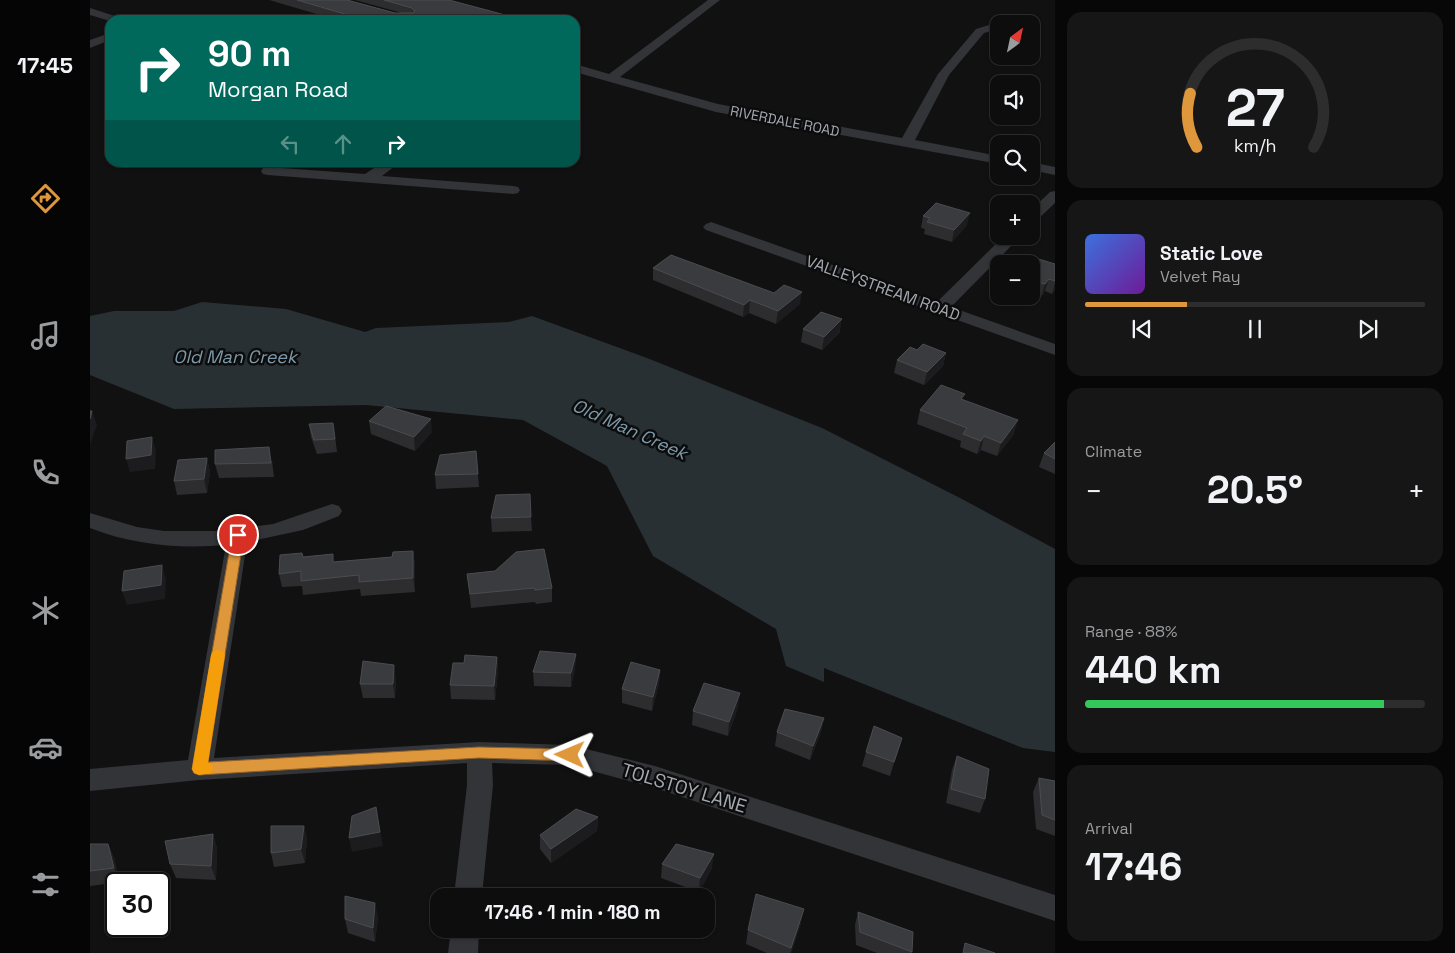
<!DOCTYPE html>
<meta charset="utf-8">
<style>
:root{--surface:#0d0d0e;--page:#161617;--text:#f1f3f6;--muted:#9a9c9e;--line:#2d2d2e;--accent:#df973c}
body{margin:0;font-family:"Space Grotesk",sans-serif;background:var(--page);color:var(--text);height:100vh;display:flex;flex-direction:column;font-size:19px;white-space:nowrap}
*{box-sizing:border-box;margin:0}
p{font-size:16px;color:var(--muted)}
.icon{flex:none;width:28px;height:28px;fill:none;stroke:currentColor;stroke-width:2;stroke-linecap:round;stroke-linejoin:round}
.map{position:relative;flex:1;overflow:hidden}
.details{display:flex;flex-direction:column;gap:12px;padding:12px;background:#070708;width:400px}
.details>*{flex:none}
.hud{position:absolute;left:15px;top:15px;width:475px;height:152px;border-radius:15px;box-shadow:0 1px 4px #0004,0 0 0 1px var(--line);background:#00695c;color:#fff;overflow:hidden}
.needle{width:32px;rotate:33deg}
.controls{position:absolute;left:900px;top:15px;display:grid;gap:10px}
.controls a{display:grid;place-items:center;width:50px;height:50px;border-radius:10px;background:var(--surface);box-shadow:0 1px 4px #0004,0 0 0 1px var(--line);font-size:25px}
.speed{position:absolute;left:15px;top:872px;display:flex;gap:10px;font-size:25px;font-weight:700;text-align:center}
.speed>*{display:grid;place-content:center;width:65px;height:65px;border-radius:50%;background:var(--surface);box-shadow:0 1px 4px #0004,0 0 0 1px var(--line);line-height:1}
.speed .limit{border:2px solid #111;border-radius:8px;background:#fff;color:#111}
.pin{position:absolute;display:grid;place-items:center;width:42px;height:42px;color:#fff;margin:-21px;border:2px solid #fff;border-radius:50%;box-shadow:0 1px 5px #0007}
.me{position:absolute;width:55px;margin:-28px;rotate:271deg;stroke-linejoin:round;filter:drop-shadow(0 0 4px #0008)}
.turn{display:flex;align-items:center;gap:18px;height:105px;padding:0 20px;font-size:22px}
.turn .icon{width:65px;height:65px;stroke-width:2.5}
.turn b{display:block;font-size:35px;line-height:42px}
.lanes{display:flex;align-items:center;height:48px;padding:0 20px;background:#0003;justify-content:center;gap:25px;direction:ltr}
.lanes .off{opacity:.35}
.big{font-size:38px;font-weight:700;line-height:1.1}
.details .tile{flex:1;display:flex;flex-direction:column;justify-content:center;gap:8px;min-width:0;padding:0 18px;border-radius:15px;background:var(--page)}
.details .dial{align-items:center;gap:0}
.dial svg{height:130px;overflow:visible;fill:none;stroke:var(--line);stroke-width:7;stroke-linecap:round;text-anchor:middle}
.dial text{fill:var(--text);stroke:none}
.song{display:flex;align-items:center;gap:15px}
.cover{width:60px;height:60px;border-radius:8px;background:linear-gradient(135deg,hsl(220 70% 55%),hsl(280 70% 35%))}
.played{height:5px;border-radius:2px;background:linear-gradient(90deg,var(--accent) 30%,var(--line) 30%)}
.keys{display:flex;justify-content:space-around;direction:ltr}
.heat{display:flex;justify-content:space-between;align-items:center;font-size:28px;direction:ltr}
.charge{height:8px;border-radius:4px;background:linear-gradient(90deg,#34c759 88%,var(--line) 0)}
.trip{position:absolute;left:340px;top:888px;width:285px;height:50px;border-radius:15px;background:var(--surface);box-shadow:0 1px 4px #0004,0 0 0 1px var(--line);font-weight:700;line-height:50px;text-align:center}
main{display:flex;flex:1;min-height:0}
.menu{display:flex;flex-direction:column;width:90px;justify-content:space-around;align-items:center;background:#050506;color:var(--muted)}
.menu .icon{width:35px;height:35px}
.menu .active{color:var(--accent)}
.menu b{font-size:22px;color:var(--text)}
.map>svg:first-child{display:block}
.water{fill:#293034}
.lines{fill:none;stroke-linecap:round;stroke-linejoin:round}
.street{fill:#323437;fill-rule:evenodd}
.wall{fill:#2d2d30}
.shaded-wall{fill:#1c1c1e}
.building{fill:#3a3b3e;stroke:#4a4c50}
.route{fill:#df973c;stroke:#916227}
.slow{fill:#f59e0b}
.labels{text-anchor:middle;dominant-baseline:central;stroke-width:5;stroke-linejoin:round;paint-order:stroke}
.far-street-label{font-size:14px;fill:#a4a9b1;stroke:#0c0c0d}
.street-label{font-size:16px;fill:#a4a9b1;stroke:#0c0c0d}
.water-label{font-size:18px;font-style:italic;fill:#7d9aaa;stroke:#0c0c0d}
.near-street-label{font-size:19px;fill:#a4a9b1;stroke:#0c0c0d}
</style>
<main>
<nav class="menu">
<b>17:45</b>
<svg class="icon active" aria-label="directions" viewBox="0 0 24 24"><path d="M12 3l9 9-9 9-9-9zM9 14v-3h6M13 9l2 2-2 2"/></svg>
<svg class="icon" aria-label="music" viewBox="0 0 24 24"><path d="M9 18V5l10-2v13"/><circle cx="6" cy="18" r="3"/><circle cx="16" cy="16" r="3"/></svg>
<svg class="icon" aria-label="phone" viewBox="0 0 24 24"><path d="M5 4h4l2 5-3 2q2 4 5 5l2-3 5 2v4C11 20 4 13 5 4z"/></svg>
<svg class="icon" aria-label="climate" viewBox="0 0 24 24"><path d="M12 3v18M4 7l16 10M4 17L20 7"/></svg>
<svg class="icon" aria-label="car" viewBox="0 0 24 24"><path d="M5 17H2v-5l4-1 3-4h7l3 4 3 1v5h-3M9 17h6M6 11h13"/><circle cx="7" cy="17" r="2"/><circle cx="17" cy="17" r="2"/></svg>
<svg class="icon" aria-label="filters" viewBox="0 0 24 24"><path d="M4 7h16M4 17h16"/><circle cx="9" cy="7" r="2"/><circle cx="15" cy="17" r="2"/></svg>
</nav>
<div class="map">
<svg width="965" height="953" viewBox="0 0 965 953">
<rect width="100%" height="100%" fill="#111112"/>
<polygon class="water" points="112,302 196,309 275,332 286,328 419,322 442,316 557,358 732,428 870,498 965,549 965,752 933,748 734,668 734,682 696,666 686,629 563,556 517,466 433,420 276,405 84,409 0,375 0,316 24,311 84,311"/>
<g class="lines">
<g class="street">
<polygon points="618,0 630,0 530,77 628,104 812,138 848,74 886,29 909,22 913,23 909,24 909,29 894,33 859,75 825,140 909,156 909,164 626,112 485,72 485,64 519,74"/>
<polygon points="0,8 31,18 33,20 20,21 0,15"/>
<polygon points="20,33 20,40 0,48 0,40"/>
<polygon points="293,162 310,162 292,176 423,186 428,187 430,190 428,193 423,194 178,175 173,174 171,171 173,168 178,167 275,174"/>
<polygon points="457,162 476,162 477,164 470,168 459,165"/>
<polygon points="941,162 965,167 965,175 941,170"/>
<polygon points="965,191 965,203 946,221 941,222 941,210 960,192"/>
<polygon points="621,222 847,302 914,236 931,236 861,307 965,344 965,355 616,230 613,227 616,224"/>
<path d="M 242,504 L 249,506 L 252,511 L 249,516 L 213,530 L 157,542 L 124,758 L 389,742 L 480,745 L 565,766 L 965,895 L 965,921 L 565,788 L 480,765 L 402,763 L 403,785 L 392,896 L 364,896 L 377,785 L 377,763 L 109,780 L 0,791 L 0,769 L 98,760 L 136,545 C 90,549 43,545 0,528 L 0,513 L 47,527 L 74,531 L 130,531 L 183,524 Z"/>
<polygon points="361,929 389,929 388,953 358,953"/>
</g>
</g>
<g class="wall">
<polygon points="179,0 257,0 305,13 312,13 265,0 359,0 434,20 247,20"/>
<polygon points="833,216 877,225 862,242 834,234 835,229 831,228"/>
<polygon points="941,264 965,264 965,290 962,294 955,291 951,297 941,294"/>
<polygon points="563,268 710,304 686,324 659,313 653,317 563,280"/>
<polygon points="713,329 750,332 732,350 711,342"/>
<polygon points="827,350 856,353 853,366 834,385 804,373 807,360"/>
<polygon points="874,400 924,434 907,456 891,450 887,454 870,447 871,441 827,424 830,410"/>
<polygon points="279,421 342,432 325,451 281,434"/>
<polygon points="219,424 245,436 247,452 227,454 221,437"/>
<polygon points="965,442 965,474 949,467 954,453"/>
<polygon points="386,451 389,487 346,489 345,475"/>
<polygon points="117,458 120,472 117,493 87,495 84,481"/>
<polygon points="182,461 184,477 129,478 125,464"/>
<polygon points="441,517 442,531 402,532 401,518"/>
<polygon points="323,551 325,565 325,592 271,596 270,589 213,595 212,586 192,587 189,574 213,557 244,562 302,557"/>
<polygon points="377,574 462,588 462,602 446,604 445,602 381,608"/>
<polygon points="486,654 485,668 481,687 444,686 443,672"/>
<polygon points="407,657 408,671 405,700 361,699 360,685"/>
<polygon points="570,670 569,684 562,711 532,703 532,689"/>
<polygon points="306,679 305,698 273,698 270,684"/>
<polygon points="648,707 638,736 602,725 603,711"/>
<polygon points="734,718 731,732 720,760 685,746 687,732"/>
<polygon points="812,738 800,776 772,766 776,752"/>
<polygon points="867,756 895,799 890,813 856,803 862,770"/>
<polygon points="949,778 965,781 965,836 946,829 943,792"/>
<polygon points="508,817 507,831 461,863 450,849 450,835"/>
<polygon points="214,826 217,839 215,863 184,867 181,853"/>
<polygon points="123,834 127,848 126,880 86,878 80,864"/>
<polygon points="0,844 18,844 24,858 30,882 0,886"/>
<polygon points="572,864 622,868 609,892 571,878"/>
<polygon points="768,912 822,952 822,953 787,953 766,945 765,925"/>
<polygon points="288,917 285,942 258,933 255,919"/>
<polygon points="711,923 701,953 677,953 656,944 658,930"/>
<polygon points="440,929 475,929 475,938 441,939"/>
</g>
<g class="shaded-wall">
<polygon points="880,213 877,225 862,242 864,230"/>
<polygon points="959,279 955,291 951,297 955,284"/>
<polygon points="965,283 965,290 962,294"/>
<polygon points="712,292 710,304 686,324 688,311"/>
<polygon points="660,300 659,313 653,317 654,305"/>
<polygon points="752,319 750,332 732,350 734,337"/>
<polygon points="856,353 853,366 834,385 837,372"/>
<polygon points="2,411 7,425 0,445 0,419"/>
<polygon points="341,419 342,432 325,451 324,437"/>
<polygon points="928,420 924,434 907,456 911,443"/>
<polygon points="894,436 891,450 887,454 891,441"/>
<polygon points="62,437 66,451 65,469 40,472 36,459"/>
<polygon points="117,458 120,472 117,493 114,479"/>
<polygon points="323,551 325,565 325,592 323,578"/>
<polygon points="72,565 76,579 75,599 37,605 32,591"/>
<polygon points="486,654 485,668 481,687 481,673"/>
<polygon points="407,657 408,671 405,700 404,686"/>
<polygon points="304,665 306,679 305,698 303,684"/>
<polygon points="570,670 569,684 562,711 563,697"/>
<polygon points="650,693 648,707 638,736 639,722"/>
<polygon points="734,718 731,732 720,760 723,746"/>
<polygon points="812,738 808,752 800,776 804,762"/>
<polygon points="286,807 293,846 262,852 259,838"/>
<polygon points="508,817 507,831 461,863 461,849"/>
<polygon points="214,826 217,839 215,863 211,849"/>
<polygon points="123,834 127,848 126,880 121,866"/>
<polygon points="18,844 24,858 30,882 24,868"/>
<polygon points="624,854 622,868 609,892 610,878"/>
<polygon points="285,903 288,917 285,942 283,928"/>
<polygon points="714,909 711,923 701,953 700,953"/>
</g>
<g class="building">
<polygon points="207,0 257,0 305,13 323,13 325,11 322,8 294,0 359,0 434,20 275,20"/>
<polygon points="846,203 880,213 864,230 837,222 840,218 833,216"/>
<polygon points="581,255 684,293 694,285 712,292 688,311 660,300 654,305 563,268"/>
<polygon points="942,257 965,264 965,281 959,279 955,284 941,280 941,264 937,264"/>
<polygon points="731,312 752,319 734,337 713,329"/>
<polygon points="833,344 856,353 837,372 807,360 820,347 827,350"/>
<polygon points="851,385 875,394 871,399 928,420 911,443 894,436 891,441 873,434 877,428 830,410"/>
<polygon points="296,406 341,419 324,437 279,421"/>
<polygon points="0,411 2,411 0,419"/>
<polygon points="243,423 245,439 224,440 219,424"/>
<polygon points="62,437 61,455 36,459 37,441"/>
<polygon points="965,442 965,459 954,453"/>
<polygon points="179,447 181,463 125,464 125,450"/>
<polygon points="386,451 388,474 345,475 350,455"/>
<polygon points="117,458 114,479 84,481 88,460"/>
<polygon points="440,494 441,517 401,518 406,495"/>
<polygon points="454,549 462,588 445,590 444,588 380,594 377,574 405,571 426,552"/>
<polygon points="323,551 323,578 269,582 269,575 211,581 211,571 189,574 190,555 212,553 213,557 243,554 243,562 302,557 303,552"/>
<polygon points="72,565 71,585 32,591 34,571"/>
<polygon points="450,651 486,654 481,673 443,672"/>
<polygon points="375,655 407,657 404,686 360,685 363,663 374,663"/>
<polygon points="273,661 304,665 303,684 270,684"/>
<polygon points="541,662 570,670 563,697 532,689"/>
<polygon points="614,683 650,693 639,722 603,711"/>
<polygon points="695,709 734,718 723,746 687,732"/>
<polygon points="784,726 812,738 804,762 776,752"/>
<polygon points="867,756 899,769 895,799 861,789"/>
<polygon points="949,778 965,781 965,820 952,815"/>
<polygon points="286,807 290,832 259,838 262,816"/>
<polygon points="486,809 508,817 461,849 450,835"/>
<polygon points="181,826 214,826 211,849 181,853"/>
<polygon points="123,834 121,866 80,864 75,841"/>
<polygon points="0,844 18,844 24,868 0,871"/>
<polygon points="586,844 624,854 610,878 572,864"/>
<polygon points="666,894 714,909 701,948 658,930"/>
<polygon points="255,896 285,903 283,928 255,919"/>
<polygon points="768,912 823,932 822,952 770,932"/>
<polygon points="875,943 905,953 873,953"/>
</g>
<polygon class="route" points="148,531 154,535 118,762 389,747 480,749 485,751 488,755 485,759 480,761 389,758 109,775 104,773 102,769 142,535"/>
<polygon class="slow" points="128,650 133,651 135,655 118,763 121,764 123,768 121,773 109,775 104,773 102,769 121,655 123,651"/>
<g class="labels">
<g class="far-street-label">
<text transform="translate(695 121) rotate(11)">RIVERDALE ROAD</text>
</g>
<g class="street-label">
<text transform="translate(793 288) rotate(20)">VALLEYSTREAM ROAD</text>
</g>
<g class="water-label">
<text x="145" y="356">Old Man Creek</text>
<text transform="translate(540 429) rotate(24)">Old Man Creek</text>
</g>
<g class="near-street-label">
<text transform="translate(594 788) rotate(17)">TOLSTOY LANE</text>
</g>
</g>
</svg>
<div class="controls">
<a><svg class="needle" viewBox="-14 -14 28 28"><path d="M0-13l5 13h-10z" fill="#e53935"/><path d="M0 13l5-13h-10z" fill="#9a9c9e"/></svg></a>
<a><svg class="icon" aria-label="sound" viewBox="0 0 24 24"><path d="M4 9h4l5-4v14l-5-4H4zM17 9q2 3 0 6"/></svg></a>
<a><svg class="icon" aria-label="search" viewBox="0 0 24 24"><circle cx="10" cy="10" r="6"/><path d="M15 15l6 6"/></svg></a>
<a>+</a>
<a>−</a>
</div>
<div class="speed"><div class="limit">30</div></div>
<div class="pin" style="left:148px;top:535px;background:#d93025"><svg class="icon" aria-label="arrive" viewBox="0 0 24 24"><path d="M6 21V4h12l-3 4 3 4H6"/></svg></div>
<svg class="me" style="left:480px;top:755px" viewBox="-20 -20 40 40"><path d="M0-17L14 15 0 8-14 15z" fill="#df973c" stroke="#fff" stroke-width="4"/></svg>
<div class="trip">17:46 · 1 min · 180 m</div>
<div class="hud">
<div class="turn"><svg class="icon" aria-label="right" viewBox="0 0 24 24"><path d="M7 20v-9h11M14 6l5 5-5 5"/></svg><div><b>90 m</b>Morgan Road</div></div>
<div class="lanes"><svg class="icon off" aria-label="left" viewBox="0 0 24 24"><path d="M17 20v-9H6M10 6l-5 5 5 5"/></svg><svg class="icon off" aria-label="ahead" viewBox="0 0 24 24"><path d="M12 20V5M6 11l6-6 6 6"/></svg><svg class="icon" aria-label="right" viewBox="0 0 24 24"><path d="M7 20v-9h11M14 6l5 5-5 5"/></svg></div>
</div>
</div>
<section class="details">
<div class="tile dial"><svg viewBox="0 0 100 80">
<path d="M14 69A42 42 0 1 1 86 69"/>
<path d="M14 69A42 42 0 0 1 10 36" stroke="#df973c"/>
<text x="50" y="56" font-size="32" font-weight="700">27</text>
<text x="50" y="72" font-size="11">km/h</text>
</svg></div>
<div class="tile">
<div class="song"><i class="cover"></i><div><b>Static Love</b><p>Velvet Ray</p></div></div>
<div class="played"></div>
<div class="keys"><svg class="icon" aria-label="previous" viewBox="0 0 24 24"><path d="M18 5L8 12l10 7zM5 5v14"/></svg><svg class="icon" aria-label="pause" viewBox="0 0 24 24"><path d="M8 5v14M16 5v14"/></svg><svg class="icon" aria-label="next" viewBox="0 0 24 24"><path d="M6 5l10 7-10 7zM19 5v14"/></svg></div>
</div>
<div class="tile"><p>Climate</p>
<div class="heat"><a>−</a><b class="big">20.5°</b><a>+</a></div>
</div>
<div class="tile"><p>Range · 88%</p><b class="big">440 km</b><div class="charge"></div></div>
<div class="tile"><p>Arrival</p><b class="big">17:46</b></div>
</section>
</main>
